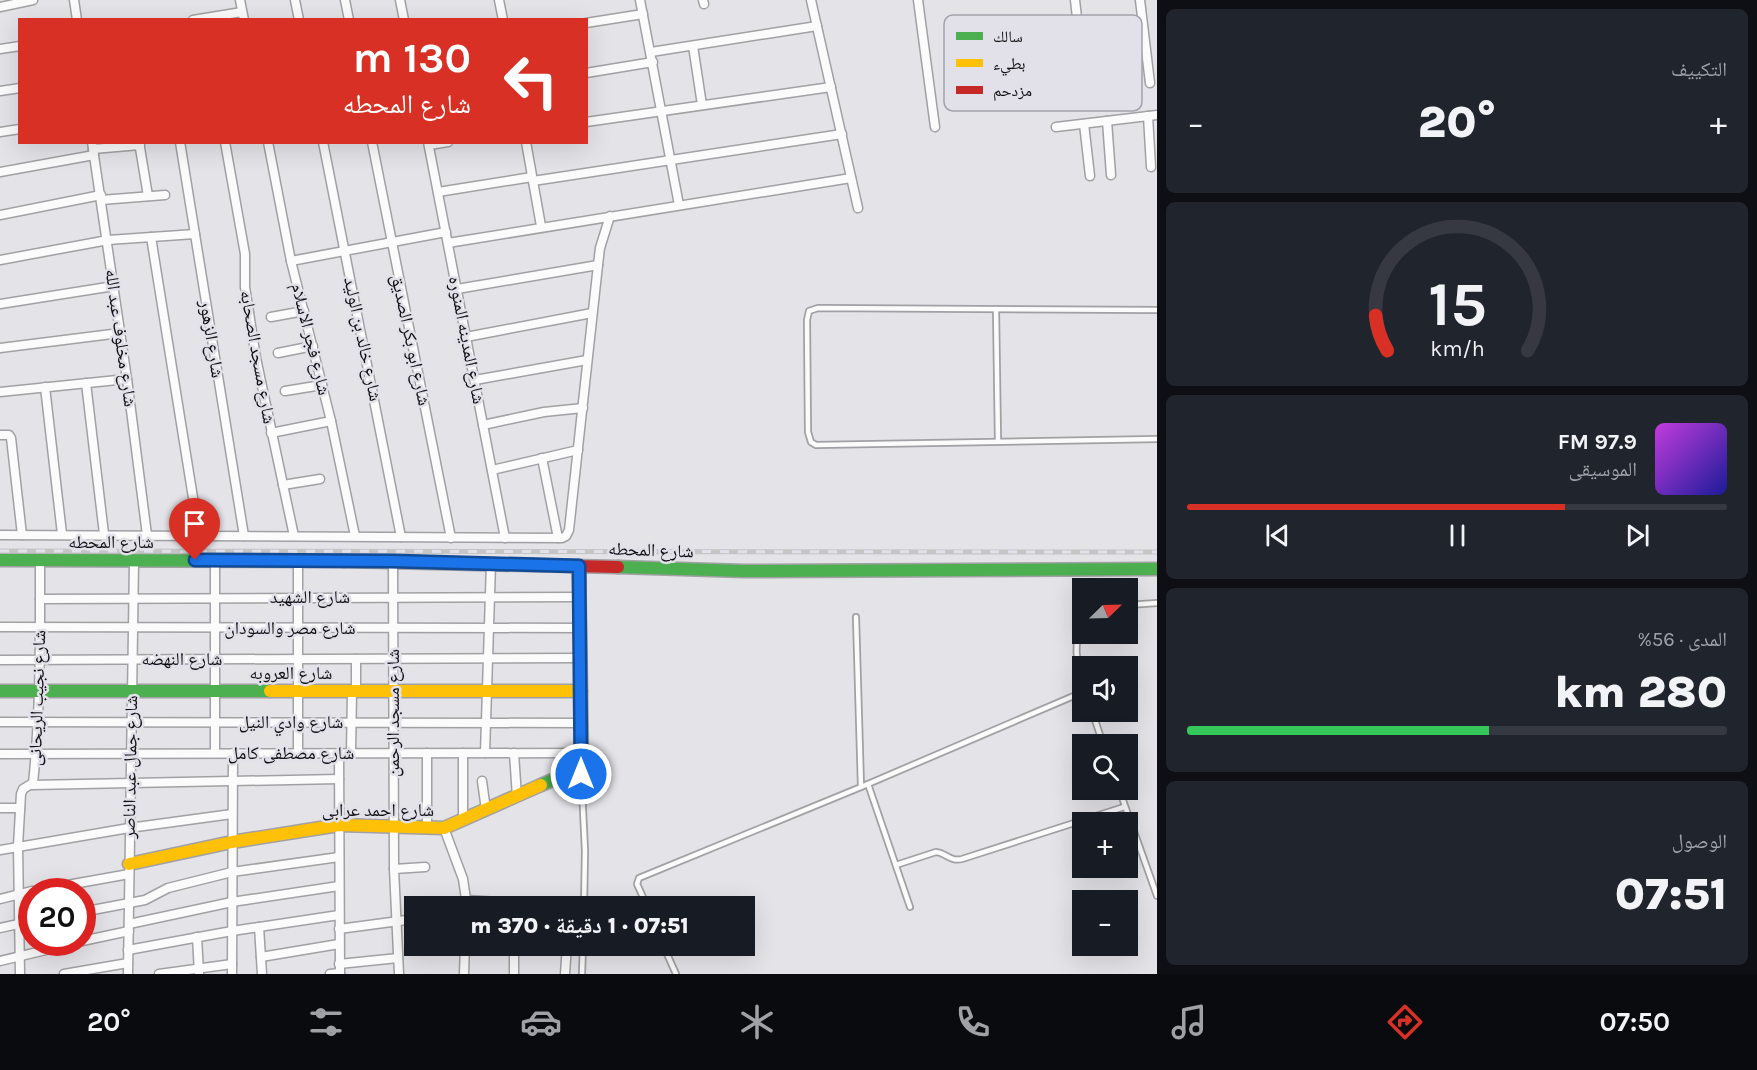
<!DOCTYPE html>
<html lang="ar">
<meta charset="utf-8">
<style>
:root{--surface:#171b24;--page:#20242c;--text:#f1f3f6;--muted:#9ea1a6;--line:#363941;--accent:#d93025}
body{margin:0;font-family:Karla,"Noto Naskh Arabic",sans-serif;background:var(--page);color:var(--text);direction:rtl;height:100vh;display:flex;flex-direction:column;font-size:22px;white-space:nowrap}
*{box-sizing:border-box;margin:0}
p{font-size:20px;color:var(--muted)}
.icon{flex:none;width:33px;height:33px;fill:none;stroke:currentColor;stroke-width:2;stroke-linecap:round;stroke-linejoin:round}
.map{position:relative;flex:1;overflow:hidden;direction:ltr}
.sheet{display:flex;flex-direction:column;gap:9px;padding:9px;background:#0d0f14;width:600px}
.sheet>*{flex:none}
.guide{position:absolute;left:18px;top:18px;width:570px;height:126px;border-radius:0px;box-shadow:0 6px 24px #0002;direction:rtl;background:#d93025;color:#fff;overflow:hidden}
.needle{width:39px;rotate:67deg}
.buttons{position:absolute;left:1072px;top:578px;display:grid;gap:12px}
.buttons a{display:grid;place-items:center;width:66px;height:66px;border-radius:0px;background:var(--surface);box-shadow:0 6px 24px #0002;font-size:30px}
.speed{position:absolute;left:18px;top:878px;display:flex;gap:12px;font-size:30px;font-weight:700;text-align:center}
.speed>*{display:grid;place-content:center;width:78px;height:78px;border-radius:50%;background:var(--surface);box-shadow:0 6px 24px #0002;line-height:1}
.speed .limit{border:9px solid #d22;background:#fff;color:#111}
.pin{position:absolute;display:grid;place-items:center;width:51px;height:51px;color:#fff;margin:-62px -26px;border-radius:50% 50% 50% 0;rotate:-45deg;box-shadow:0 0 6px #0007}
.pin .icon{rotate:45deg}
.me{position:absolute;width:66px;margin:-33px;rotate:0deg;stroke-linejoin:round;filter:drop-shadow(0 0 4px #0008)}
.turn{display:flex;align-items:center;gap:21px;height:126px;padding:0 18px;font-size:27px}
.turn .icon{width:78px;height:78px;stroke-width:2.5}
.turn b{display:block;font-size:42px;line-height:51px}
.big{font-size:45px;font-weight:800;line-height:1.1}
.sheet .widget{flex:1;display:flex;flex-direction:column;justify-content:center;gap:9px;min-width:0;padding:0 21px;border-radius:9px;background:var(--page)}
.sheet .dial{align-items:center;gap:0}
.dial svg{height:156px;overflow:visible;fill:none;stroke:var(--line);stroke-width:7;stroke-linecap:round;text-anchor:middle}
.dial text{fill:var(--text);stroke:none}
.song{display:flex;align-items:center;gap:18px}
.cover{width:72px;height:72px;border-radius:9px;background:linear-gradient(135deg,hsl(290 70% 55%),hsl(240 70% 35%))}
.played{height:6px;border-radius:3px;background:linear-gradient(90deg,var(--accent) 70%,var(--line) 70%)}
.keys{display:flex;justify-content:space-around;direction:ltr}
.heat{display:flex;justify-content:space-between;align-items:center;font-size:33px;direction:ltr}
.charge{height:9px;border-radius:4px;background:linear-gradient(90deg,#34c759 56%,var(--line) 0)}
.trip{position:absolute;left:404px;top:896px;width:351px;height:60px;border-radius:0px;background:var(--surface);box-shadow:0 6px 24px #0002;font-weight:800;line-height:60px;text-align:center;direction:rtl}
.menu{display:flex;height:96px;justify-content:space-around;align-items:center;background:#090b0e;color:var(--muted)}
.menu .icon{width:42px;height:42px}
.menu .current{color:var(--accent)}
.menu b{font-size:27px;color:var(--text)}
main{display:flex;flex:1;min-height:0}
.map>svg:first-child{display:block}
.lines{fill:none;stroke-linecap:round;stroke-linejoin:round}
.lane-casing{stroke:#a1a1a4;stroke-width:8}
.street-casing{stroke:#a1a1a4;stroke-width:11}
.fast-casing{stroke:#a1a1a4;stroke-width:15}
.slow-casing{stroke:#a1a1a4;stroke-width:15}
.jam-casing{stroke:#a1a1a4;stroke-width:15}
.lane{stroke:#fbfbfc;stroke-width:4.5}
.street{stroke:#fbfbfc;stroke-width:8}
.fast{stroke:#4caf50;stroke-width:12}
.slow{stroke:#ffc107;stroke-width:12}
.jam{stroke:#c62828;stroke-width:12}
.rail-casing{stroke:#c5c5c6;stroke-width:5}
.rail{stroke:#e2e1ea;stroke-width:3;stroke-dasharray:9;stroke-linecap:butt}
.route-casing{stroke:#114b97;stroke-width:15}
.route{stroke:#1a73e8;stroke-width:10}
.labels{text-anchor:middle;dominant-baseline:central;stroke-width:5;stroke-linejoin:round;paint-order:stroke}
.street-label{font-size:18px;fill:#101013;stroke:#e2e1ea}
.key{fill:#e2e1ea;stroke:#a3a2aa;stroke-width:1.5}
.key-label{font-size:16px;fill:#101013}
</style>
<main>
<section class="sheet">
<div class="widget"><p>التكييف</p>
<div class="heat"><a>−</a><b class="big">20°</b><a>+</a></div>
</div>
<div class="widget dial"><svg viewBox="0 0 100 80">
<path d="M14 69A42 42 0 1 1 86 69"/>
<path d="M14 69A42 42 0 0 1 8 51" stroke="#d93025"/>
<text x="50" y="56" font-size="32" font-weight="700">15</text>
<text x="50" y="72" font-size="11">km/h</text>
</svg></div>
<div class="widget">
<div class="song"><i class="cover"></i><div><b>97.9 FM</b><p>الموسيقى</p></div></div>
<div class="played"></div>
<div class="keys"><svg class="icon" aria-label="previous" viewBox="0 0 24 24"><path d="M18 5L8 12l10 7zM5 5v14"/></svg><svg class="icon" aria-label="pause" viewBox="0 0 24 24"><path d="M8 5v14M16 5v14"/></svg><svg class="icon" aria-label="next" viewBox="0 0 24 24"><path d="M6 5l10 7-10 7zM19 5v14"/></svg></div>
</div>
<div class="widget"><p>المدى · 56%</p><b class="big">280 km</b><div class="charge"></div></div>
<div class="widget"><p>الوصول</p><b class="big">07:51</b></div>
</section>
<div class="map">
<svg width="1157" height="974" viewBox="0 0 1157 974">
<rect width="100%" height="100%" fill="#e3e3e8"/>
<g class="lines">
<defs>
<g id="lane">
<polyline points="996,309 998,441"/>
<polyline points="1157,310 818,308 809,311 807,320 808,432 811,442 816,445 1157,439"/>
<polyline points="1128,605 1157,603"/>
<polyline points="856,617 861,787"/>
<path d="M 1083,626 C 1072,645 1077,661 1083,682"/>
<polyline points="1092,711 1103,744"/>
<polyline points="581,768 585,851 584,906"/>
<polyline points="868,784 910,907"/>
<polyline points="1119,789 1157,896"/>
<path d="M 896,865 L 936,852 C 946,853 951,862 962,859 L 1124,807"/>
<polyline points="647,906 637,884 639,878 861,787 1083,692"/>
<polyline points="663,945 676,974"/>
<polyline points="582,974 583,945"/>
</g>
<g id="street">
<polyline points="74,0 77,20"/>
<polyline points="240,0 244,20"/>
<polyline points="295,0 299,20"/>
<polyline points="345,0 349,20"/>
<polyline points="400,0 404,20"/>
<polyline points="499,0 503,20"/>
<polyline points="640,0 679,205"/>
<polyline points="703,0 704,4"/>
<polyline points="811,0 858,208"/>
<polyline points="918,0 935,127"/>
<polyline points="1075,0 1085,89"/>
<polyline points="1140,0 1150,83"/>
<polyline points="0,7 33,0"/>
<polyline points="193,20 242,12"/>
<polyline points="586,23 643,14"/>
<polyline points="693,46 702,105"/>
<polyline points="0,49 20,46"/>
<polyline points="651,52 817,26"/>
<polyline points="586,73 653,62"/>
<polyline points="0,91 20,88"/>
<polyline points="1148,116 1151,167"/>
<polyline points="1107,121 1111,175"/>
<polyline points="586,122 831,87"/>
<polyline points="1084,124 1090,176"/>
<polyline points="1056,127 1157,115"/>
<polyline points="0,132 20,129"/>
<polyline points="92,142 127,379 147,535"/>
<polyline points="139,142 148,196"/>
<polyline points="180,142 244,536"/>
<polyline points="225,142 245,254 245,287 256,358 294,536"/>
<polyline points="268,142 291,261 331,421 355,536"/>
<polyline points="323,142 401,537"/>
<polyline points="372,142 451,538"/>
<polyline points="428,142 505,538"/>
<polyline points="526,142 541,226"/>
<polyline points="429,145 448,142"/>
<polyline points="93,149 140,145"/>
<polyline points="0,172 94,155"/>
<polyline points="533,181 842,134"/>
<polyline points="438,192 532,177"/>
<polyline points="101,200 165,195"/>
<polyline points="0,215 101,195"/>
<polyline points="151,237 199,535"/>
<polyline points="448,243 851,178"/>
<polyline points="0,260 108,240 195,234"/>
<polyline points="291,261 446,232"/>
<polyline points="457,289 598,265"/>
<polyline points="0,304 114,286"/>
<polyline points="271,317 304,311"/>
<polyline points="466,337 592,313"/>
<polyline points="0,348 120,333"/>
<polyline points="278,353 313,346"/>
<polyline points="475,380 587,360"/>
<polyline points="86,383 104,534"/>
<polyline points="45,387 62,534"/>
<polyline points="285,391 322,385"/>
<polyline points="0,392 127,379"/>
<polyline points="483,425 544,412 583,408"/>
<polyline points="271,433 331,421"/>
<polyline points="0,435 9,435 11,438 22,535"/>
<polyline points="542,458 558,538"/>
<polyline points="492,470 578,450"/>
<polyline points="283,485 320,479"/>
<polyline points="0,535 562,538 566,536 569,530 598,265 600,248 610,216"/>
<polyline points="393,561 394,869 399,974"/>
<polyline points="40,599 580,597"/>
<polyline points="0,627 581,628"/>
<polyline points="0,660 581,658"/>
<polyline points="356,691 356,659"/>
<polyline points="0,722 581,723"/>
<polyline points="215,753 215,560"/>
<polyline points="298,753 298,560"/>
<polyline points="339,753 340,974"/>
<polyline points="351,753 352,691"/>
<polyline points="485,753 491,563"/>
<polyline points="514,753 517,797"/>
<polyline points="0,754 582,753"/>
<polyline points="482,781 486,810"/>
<polyline points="32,785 339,779"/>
<polyline points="0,808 20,808"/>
<polyline points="463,820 463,753"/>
<polyline points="427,827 427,753"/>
<polyline points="444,828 463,879 467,906"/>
<polyline points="0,850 129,828 232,814"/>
<polyline points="394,869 425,867"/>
<polyline points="34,891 129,874"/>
<polyline points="0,899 32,891"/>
<polyline points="467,900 558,906"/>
<polyline points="82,912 145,900 168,888 232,872 339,857"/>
<polyline points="129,924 232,902 339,886"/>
<polyline points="259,927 262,974"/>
<polyline points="0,928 32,921"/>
<polyline points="339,929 414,919"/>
<polyline points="197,937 199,973"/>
<polyline points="82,941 129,931"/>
<polyline points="514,945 514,974"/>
<polyline points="128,950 232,931 339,915"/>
<polyline points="261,957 339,944"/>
<polyline points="0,961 79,942"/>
<polyline points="339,964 398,958"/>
<path d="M 20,974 L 18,846 L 21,794 L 23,789 L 33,783 C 41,709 40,634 40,560"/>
<polyline points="64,974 128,963"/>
<polyline points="128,974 134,561"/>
<polyline points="159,974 232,964"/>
<polyline points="232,974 233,753"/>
<polyline points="330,974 340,973"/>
<polyline points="464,974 465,945"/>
<polyline points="565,974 567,945"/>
</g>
<g id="fast">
<polyline points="0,560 344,561"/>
<polyline points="618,567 744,571 1157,569"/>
<polyline points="0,691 270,691"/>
<polyline points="541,785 578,769 582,760 579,566"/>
</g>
<g id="slow">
<polyline points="270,691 581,691"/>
<polyline points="129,864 232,842 339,825 444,828 541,785"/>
</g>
<polyline id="jam" points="344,561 618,567"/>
</defs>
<use href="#lane" class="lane-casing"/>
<use href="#street" class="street-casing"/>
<use href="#fast" class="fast-casing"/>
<use href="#slow" class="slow-casing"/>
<use href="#jam" class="jam-casing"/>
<use href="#lane" class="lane"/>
<use href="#street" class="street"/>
<use href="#fast" class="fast"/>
<use href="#slow" class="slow"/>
<use href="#jam" class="jam"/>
<defs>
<polyline id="rail" points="0,551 1157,552"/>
</defs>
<use href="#rail" class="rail-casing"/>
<use href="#rail" class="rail"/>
</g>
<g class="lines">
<defs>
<polyline id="route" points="195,560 393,561 579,566 581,774"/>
</defs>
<use href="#route" class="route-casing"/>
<use href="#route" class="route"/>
</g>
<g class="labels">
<g class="street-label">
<text transform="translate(121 338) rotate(82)">شارع مخلوف عبد الله</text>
<text transform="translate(212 339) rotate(81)">شارع الزهور</text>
<text transform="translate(311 339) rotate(76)">شارع فجر الاسلام</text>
<text transform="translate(363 339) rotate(78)">شارع خالد بن الوليد</text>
<text transform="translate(411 340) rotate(78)">شارع ابو بكر الصديق</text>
<text transform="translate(467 340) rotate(79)">شارع المدينه المنوره</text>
<text transform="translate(258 357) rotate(80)">شارع مسجد الصحابه</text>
<text x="111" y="542">شارع المحطه</text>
<text transform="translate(651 550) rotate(2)">شارع المحطه</text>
<text x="310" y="597">شارع الشهيد</text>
<text x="290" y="628">شارع مصر والسودان</text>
<text x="182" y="659">شارع النهضه</text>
<text x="291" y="673">شارع العروبه</text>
<text transform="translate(37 698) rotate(-88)">شارع نجيب الريحانى</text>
<text transform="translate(393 713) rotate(-90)">شارع مسجد الرحمن</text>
<text x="291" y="722">شارع وادي النيل</text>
<text x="291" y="753">شارع مصطفى كامل</text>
<text transform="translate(130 767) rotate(-89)">شارع جمال عبد الناصر</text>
<text x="378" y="810">شارع احمد عرابى</text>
</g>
</g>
<rect x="944" y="15" width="198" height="96" rx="9" class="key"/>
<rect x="956" y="32" width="27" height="8" fill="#4caf50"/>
<rect x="956" y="59" width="27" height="8" fill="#ffc107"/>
<rect x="956" y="86" width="27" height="8" fill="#c62828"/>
<g class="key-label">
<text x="993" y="42">سالك</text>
<text x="993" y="69">بطيء</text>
<text x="993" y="96">مزدحم</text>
</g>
</svg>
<div class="buttons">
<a><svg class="needle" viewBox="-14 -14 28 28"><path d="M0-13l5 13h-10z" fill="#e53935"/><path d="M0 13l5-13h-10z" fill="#9ea1a6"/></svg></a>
<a><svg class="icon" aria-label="sound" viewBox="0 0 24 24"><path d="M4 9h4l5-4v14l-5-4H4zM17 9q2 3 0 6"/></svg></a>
<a><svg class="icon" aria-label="search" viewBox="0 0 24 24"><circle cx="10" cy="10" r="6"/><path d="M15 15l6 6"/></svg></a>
<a>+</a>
<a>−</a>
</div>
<div class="speed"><div class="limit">20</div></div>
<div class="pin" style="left:195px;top:560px;background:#d93025"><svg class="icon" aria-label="arrive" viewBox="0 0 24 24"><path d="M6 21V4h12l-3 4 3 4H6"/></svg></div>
<svg class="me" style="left:581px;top:774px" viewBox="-20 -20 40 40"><circle r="17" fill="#1a73e8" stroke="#fff" stroke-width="3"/><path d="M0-11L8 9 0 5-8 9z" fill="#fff"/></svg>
<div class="trip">07:51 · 1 دقيقة · 370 m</div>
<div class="guide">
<div class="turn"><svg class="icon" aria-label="left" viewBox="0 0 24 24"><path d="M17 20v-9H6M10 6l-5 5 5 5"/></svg><div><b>130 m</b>شارع المحطه</div></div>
</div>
</div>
</main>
<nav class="menu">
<b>07:50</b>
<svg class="icon current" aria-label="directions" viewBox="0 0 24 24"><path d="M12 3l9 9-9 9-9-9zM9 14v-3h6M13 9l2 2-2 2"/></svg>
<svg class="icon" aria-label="music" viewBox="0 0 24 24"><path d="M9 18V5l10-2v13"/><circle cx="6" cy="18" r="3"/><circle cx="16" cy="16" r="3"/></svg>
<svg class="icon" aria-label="phone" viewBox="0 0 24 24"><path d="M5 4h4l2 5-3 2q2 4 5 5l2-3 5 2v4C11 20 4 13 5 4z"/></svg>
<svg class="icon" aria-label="climate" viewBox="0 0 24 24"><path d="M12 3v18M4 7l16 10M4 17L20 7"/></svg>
<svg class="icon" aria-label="car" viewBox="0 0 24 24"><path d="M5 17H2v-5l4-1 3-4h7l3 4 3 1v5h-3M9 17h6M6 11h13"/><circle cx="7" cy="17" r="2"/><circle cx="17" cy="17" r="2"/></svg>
<svg class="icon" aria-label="filters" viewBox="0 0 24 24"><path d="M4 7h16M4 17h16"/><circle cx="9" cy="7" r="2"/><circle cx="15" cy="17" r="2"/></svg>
<b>20°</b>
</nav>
